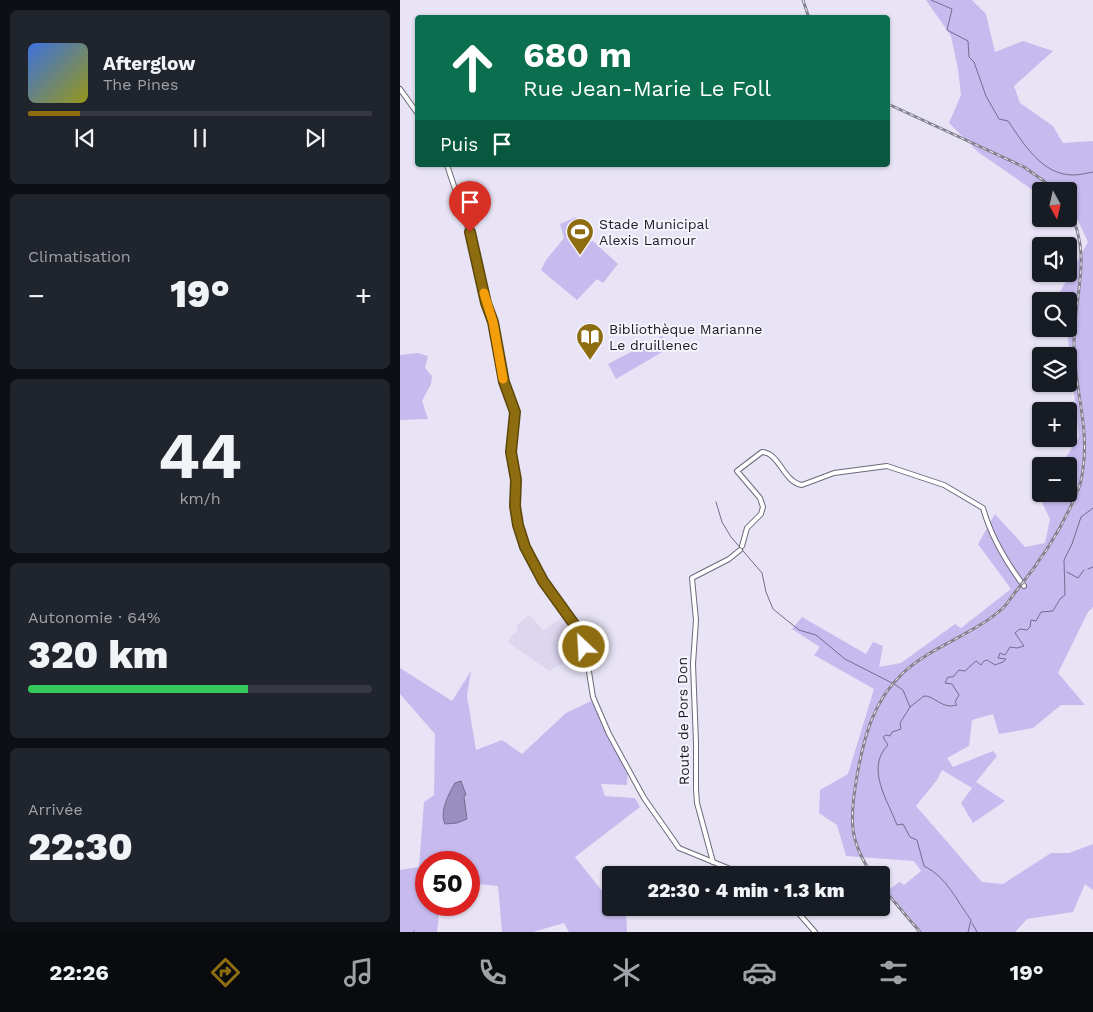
<!DOCTYPE html>
<html lang="fr">
<meta charset="utf-8">
<style>
:root{--surface:#171b24;--page:#20242c;--text:#f1f3f6;--muted:#9ea1a6;--line:#363941;--accent:#8e6d11}
body{margin:0;font-family:"Work Sans",sans-serif;background:var(--page);color:var(--text);height:100vh;display:flex;flex-direction:column;font-size:19px;white-space:nowrap}
*{box-sizing:border-box;margin:0}
p{font-size:16px;color:var(--muted)}
.icon{flex:none;width:28px;height:28px;fill:none;stroke:currentColor;stroke-width:2;stroke-linecap:round;stroke-linejoin:round}
.map{position:relative;flex:1;overflow:hidden}
.sheet{display:flex;flex-direction:column;gap:10px;padding:10px;background:#0d0f14;width:400px}
.sheet>*{flex:none}
.banner{position:absolute;left:15px;top:15px;width:475px;height:152px;border-radius:5px;box-shadow:0 1px 4px #0004;background:#0b6e4f;color:#fff;overflow:hidden}
.needle{width:32px;rotate:172deg}
.controls{position:absolute;left:632px;top:182px;display:grid;gap:10px}
.controls a{display:grid;place-items:center;width:45px;height:45px;border-radius:5px;background:var(--surface);box-shadow:0 1px 4px #0004;font-size:25px}
.speed{position:absolute;left:15px;top:851px;display:flex;gap:10px;font-size:25px;font-weight:700;text-align:center}
.speed>*{display:grid;place-content:center;width:65px;height:65px;border-radius:50%;background:var(--surface);box-shadow:0 1px 4px #0004;line-height:1}
.speed .limit{border:8px solid #d22;background:#fff;color:#111}
.pin{position:absolute;display:grid;place-items:center;width:42px;height:42px;color:#fff;margin:-51px -21px;border-radius:50% 50% 50% 0;rotate:-45deg;box-shadow:0 0 5px #0007}
.pin .icon{rotate:45deg}
.me{position:absolute;width:55px;margin:-28px;rotate:335deg;stroke-linejoin:round;filter:drop-shadow(0 0 4px #0008)}
.turn{display:flex;align-items:center;gap:18px;height:105px;padding:0 25px;font-size:22px}
.turn .icon{width:65px;height:65px;stroke-width:2.5}
.turn b{display:block;font-size:35px;line-height:42px}
.then{display:flex;align-items:center;height:48px;padding:0 25px;background:#0003;gap:10px;font-size:19px}
.big{font-size:38px;font-weight:800;line-height:1.1}
.sheet .card{flex:1;display:flex;flex-direction:column;justify-content:center;gap:8px;min-width:0;padding:0 18px;border-radius:8px;background:var(--page)}
.sheet .dial{align-items:center;gap:0}
.dial b{font-size:65px;line-height:1}
.song{display:flex;align-items:center;gap:15px}
.cover{width:60px;height:60px;border-radius:8px;background:linear-gradient(135deg,hsl(220 70% 55%),hsl(60 70% 35%))}
.played{height:5px;border-radius:2px;background:linear-gradient(90deg,var(--accent) 15%,var(--line) 15%)}
.keys{display:flex;justify-content:space-around;direction:ltr}
.heat{display:flex;justify-content:space-between;align-items:center;font-size:28px;direction:ltr}
.charge{height:8px;border-radius:4px;background:linear-gradient(90deg,#34c759 64%,var(--line) 0)}
.trip{position:absolute;left:202px;top:866px;width:288px;height:50px;border-radius:5px;background:var(--surface);box-shadow:0 1px 4px #0004;font-weight:800;line-height:50px;text-align:center}
.tab-bar{display:flex;height:80px;justify-content:space-around;align-items:center;background:#090b0e;color:var(--muted)}
.tab-bar .icon{width:35px;height:35px}
.tab-bar .active{color:var(--accent)}
.tab-bar b{font-size:22px;color:var(--text)}
main{display:flex;flex:1;min-height:0}
.map>svg:first-child{display:block}
.built{fill:#dcd6ef}
.green{fill:#c7baee;fill-rule:evenodd}
.water{fill:#9a8dbf;stroke:#746b90}
.lines{fill:none;stroke-linecap:round;stroke-linejoin:round}
.stream{stroke:#746b90;stroke-width:1}
.secondary-casing{stroke:#6e6a7a;stroke-width:6}
.secondary{stroke:#fff;stroke-width:4}
.rail-casing{stroke:#84828e;stroke-width:3}
.rail{stroke:#f5f3fd;stroke-width:1;stroke-dasharray:4;stroke-linecap:butt}
.route-casing{stroke:#5c470b;stroke-width:12}
.route{stroke:#8e6d11;stroke-width:9}
.slow{stroke:#f59e0b;stroke-width:9}
.labels{text-anchor:middle;dominant-baseline:central;stroke-width:4;stroke-linejoin:round;paint-order:stroke}
.poi-label{font-size:14px;fill:#1d1c22;stroke:#f5f3fd;text-anchor:start}
.street-label{font-size:14px;fill:#1d1c22;stroke:#f5f3fd}
</style>
<main>
<section class="sheet">
<div class="card">
<div class="song"><i class="cover"></i><div><b>Afterglow</b><p>The Pines</p></div></div>
<div class="played"></div>
<div class="keys"><svg class="icon" aria-label="previous" viewBox="0 0 24 24"><path d="M18 5L8 12l10 7zM5 5v14"/></svg><svg class="icon" aria-label="pause" viewBox="0 0 24 24"><path d="M8 5v14M16 5v14"/></svg><svg class="icon" aria-label="next" viewBox="0 0 24 24"><path d="M6 5l10 7-10 7zM19 5v14"/></svg></div>
</div>
<div class="card"><p>Climatisation</p>
<div class="heat"><a>−</a><b class="big">19°</b><a>+</a></div>
</div>
<div class="card dial"><b>44</b><p>km/h</p></div>
<div class="card"><p>Autonomie · 64%</p><b class="big">320 km</b><div class="charge"></div></div>
<div class="card"><p>Arrivée</p><b class="big">22:30</b></div>
</section>
<div class="map">
<svg width="693" height="932" viewBox="0 0 693 932">
<rect width="100%" height="100%" fill="#e8e4f6"/>
<polygon class="built" points="129,615 143,630 146,629 162,617 166,618 171,627 173,638 178,639 183,648 181,653 149,671 108,642 110,638 118,630 116,626"/>
<g class="green">
<polygon points="526,0 572,0 586,14 595,52 623,41 653,51 614,86 620,103 653,126 663,143 693,141 693,607 688,612 658,673 685,705 661,705 633,728 599,734 593,714 572,720 569,746 547,758 553,767 593,751 597,756 576,782 605,801 573,823 561,803 572,788 542,770 537,780 516,806 582,882 603,884 651,853 669,853 693,844 693,890 685,884 673,912 627,919 615,932 517,932 514,922 487,891 499,882 504,885 521,871 514,861 446,856 437,825 419,813 420,790 448,774 474,689 414,655 420,647 392,629 402,617 466,654 473,642 483,646 479,667 501,663 555,624 561,628 611,589 578,544 595,514 625,547 645,543 650,519 632,482 641,476 641,494 669,494 669,466 656,466 663,462 679,437 667,329 669,329 669,301 657,301 656,299 688,242 669,201 669,191 641,191 641,194 637,193 578,152 549,123 561,95 558,69 551,36"/>
<polygon points="176,217 187,242 193,241 218,264 203,283 197,279 177,300 141,270 146,260 164,238 160,224"/>
<polygon points="262,336 269,348 216,379 208,364"/>
<polygon points="18,353 28,356 25,368 32,376 31,384 22,401 28,419 0,420 0,355"/>
<path d="M 0,668 L 52,701 L 71,671 L 67,696 L 76,750 L 102,740 L 122,754 L 166,713 L 191,701 L 228,765 L 227,785 L 201,784 L 205,796 L 235,798 L 240,807 L 175,857 L 211,902 L 211,908 L 215,908 L 220,913 L 226,914 L 227,932 L 169,932 L 164,923 L 133,932 L 102,932 L 98,886 L 69,883 L 69,862 L 26,862 L 26,905 L 40,905 L 37,932 L 0,932 L 0,870 L 19,867 L 24,802 L 34,795 L 35,734 L 0,694 ZM 55,783 L 66,795 L 64,800 L 44,816 L 45,802 Z"/>
</g>
<path class="water" d="M 61,781 L 66,795 L 64,797 L 67,819 L 57,823 L 45,824 C 39,812 49,793 55,783 Z"/>
<g class="lines">
<g class="stream">
<path d="M 531,0 L 552,9 L 547,30 L 568,41 L 569,57 L 574,62 L 586,96 L 599,119 L 608,121 C 624,144 642,175 673,175 C 680,175 687,173 693,172"/>
<polyline points="316,502 322,522 331,537 362,573 366,592 373,609 399,630 416,635 445,659 492,683"/>
<polyline points="688,569 693,567"/>
<polyline points="667,572 678,578 684,570"/>
<polyline points="494,684 503,690 510,707"/>
<polyline points="572,923 577,932"/>
<polyline points="14,932 14,931"/>
<path d="M 568,932 L 571,920 C 556,900 547,877 524,866 L 517,840 L 510,837 L 503,824 L 497,825 C 488,801 465,768 488,745 L 483,737 L 486,735 L 490,736 L 492,732 L 501,729 L 500,723 L 510,707 L 524,696 C 534,695 542,710 557,705 L 555,702 L 559,695 L 552,684 L 545,683 L 548,677 L 553,677 L 559,670 L 565,671 L 576,661 L 581,665 L 584,661 L 587,660 L 595,665 L 603,662 L 606,659 L 598,658 L 600,653 L 605,655 L 610,647 L 617,648 L 624,646 L 615,633 L 620,629 L 627,630 L 630,627 L 631,620 L 636,621 L 641,612 L 653,611 L 660,599 L 665,595 L 664,560 L 672,544 L 681,517 L 693,508"/>
</g>
<defs>
<g id="secondary">
<polyline points="0,89 18,114"/>
<polyline points="47,165 75,249 85,296 93,322 104,382 115,412 111,452 116,480 115,506 118,525 125,547 149,592 179,632 185,647 193,697 209,734 244,798 279,848 345,875"/>
<path d="M 342,546 L 347,528 L 361,514 L 363,507 L 360,498 L 337,471 L 362,452 C 380,453 383,482 402,485 L 434,473 L 487,466 L 544,485 L 583,508 C 591,537 606,562 624,586"/>
<polyline points="173,626 174,636 180,639"/>
<polyline points="313,862 297,803 296,789 296,743 293,664 296,620 292,578 329,559 340,550"/>
<polyline points="394,908 415,932"/>
</g>
</defs>
<use href="#secondary" class="secondary-casing"/>
<use href="#secondary" class="secondary"/>
<defs>
<g id="rail">
<polyline points="403,0 409,18"/>
<polyline points="488,104 624,167 644,181 655,191"/>
<path d="M 472,875 C 463,861 455,846 453,829 C 451,812 454,793 457,776 C 464,737 473,701 503,673 C 532,646 573,635 603,608 C 608,603 612,596 617,590 C 643,558 665,524 680,485 C 693,430 674,395 674,342 C 674,294 693,256 669,210"/>
<polyline points="481,886 520,932"/>
</g>
</defs>
<use href="#rail" class="rail-casing"/>
<use href="#rail" class="rail"/>
</g>
<g class="lines">
<defs>
<polyline id="route" points="70,232 86,303 93,322 104,382 115,412 111,452 116,480 115,506 118,525 125,547 143,581 179,631 184,647"/>
</defs>
<use href="#route" class="route-casing"/>
<use href="#route" class="route"/>
<polyline class="slow" points="84,293 93,322 103,379"/>
</g>
<defs>
<symbol id="stadium-pin" viewBox="-11 -11 22 30"><path d="M0 17L-7.5 6A9.5 9.5 0 1 1 7.5 6Z" fill="#8e6d11" stroke="#f5f3fd"/><path d="M0-5a6.5 5 0 1 0 0 10a6.5 5 0 1 0 0-10ZM-3.5-1.8h7v3.6h-7Z" fill="#fff"/></symbol>
<symbol id="library-pin" viewBox="-11 -11 22 30"><path d="M0 17L-7.5 6A9.5 9.5 0 1 1 7.5 6Z" fill="#8e6d11" stroke="#f5f3fd"/><path d="M-6-4Q-3-5.5-.7-3.5V5Q-3 3-6 4ZM6-4Q3-5.5 .7-3.5V5Q3 3 6 4Z" fill="#fff"/></symbol>
</defs>
<g fill-rule="evenodd">
<use href="#stadium-pin" x="164" y="216" width="32" height="43"/>
<use href="#library-pin" x="174" y="321" width="32" height="43"/>
</g>
<g class="labels">
<g class="poi-label">
<text x="199" y="224">Stade Municipal<tspan x="199" dy="16">Alexis Lamour</tspan></text>
<text x="209" y="329">Bibliothèque Marianne<tspan x="209" dy="16">Le druillenec</tspan></text>
</g>
<g class="street-label">
<text transform="translate(283 721) rotate(-91)">Route de Pors Don</text>
</g>
</g>
</svg>
<div class="controls">
<a><svg class="needle" viewBox="-14 -14 28 28"><path d="M0-13l5 13h-10z" fill="#e53935"/><path d="M0 13l5-13h-10z" fill="#9ea1a6"/></svg></a>
<a><svg class="icon" aria-label="sound" viewBox="0 0 24 24"><path d="M4 9h4l5-4v14l-5-4H4zM17 9q2 3 0 6"/></svg></a>
<a><svg class="icon" aria-label="search" viewBox="0 0 24 24"><circle cx="10" cy="10" r="6"/><path d="M15 15l6 6"/></svg></a>
<a><svg class="icon" aria-label="layers" viewBox="0 0 24 24"><path d="M12 4l9 5-9 5-9-5zM3 14l9 5 9-5"/></svg></a>
<a>+</a>
<a>−</a>
</div>
<div class="speed"><div class="limit">50</div></div>
<div class="pin" style="left:70px;top:232px;background:#d93025"><svg class="icon" aria-label="arrive" viewBox="0 0 24 24"><path d="M6 21V4h12l-3 4 3 4H6"/></svg></div>
<svg class="me" style="left:184px;top:647px" viewBox="-20 -20 40 40"><circle r="17" fill="#8e6d11" stroke="#fff" stroke-width="3"/><path d="M0-11L8 9 0 5-8 9z" fill="#fff"/></svg>
<div class="trip">22:30 · 4 min · 1.3 km</div>
<div class="banner">
<div class="turn"><svg class="icon" aria-label="ahead" viewBox="0 0 24 24"><path d="M12 20V5M6 11l6-6 6 6"/></svg><div><b>680 m</b>Rue Jean-Marie Le Foll</div></div>
<div class="then">Puis<svg class="icon" aria-label="arrive" viewBox="0 0 24 24"><path d="M6 21V4h12l-3 4 3 4H6"/></svg></div>
</div>
</div>
</main>
<nav class="tab-bar">
<b>22:26</b>
<svg class="icon active" aria-label="directions" viewBox="0 0 24 24"><path d="M12 3l9 9-9 9-9-9zM9 14v-3h6M13 9l2 2-2 2"/></svg>
<svg class="icon" aria-label="music" viewBox="0 0 24 24"><path d="M9 18V5l10-2v13"/><circle cx="6" cy="18" r="3"/><circle cx="16" cy="16" r="3"/></svg>
<svg class="icon" aria-label="phone" viewBox="0 0 24 24"><path d="M5 4h4l2 5-3 2q2 4 5 5l2-3 5 2v4C11 20 4 13 5 4z"/></svg>
<svg class="icon" aria-label="climate" viewBox="0 0 24 24"><path d="M12 3v18M4 7l16 10M4 17L20 7"/></svg>
<svg class="icon" aria-label="car" viewBox="0 0 24 24"><path d="M5 17H2v-5l4-1 3-4h7l3 4 3 1v5h-3M9 17h6M6 11h13"/><circle cx="7" cy="17" r="2"/><circle cx="17" cy="17" r="2"/></svg>
<svg class="icon" aria-label="filters" viewBox="0 0 24 24"><path d="M4 7h16M4 17h16"/><circle cx="9" cy="7" r="2"/><circle cx="15" cy="17" r="2"/></svg>
<b>19°</b>
</nav>
